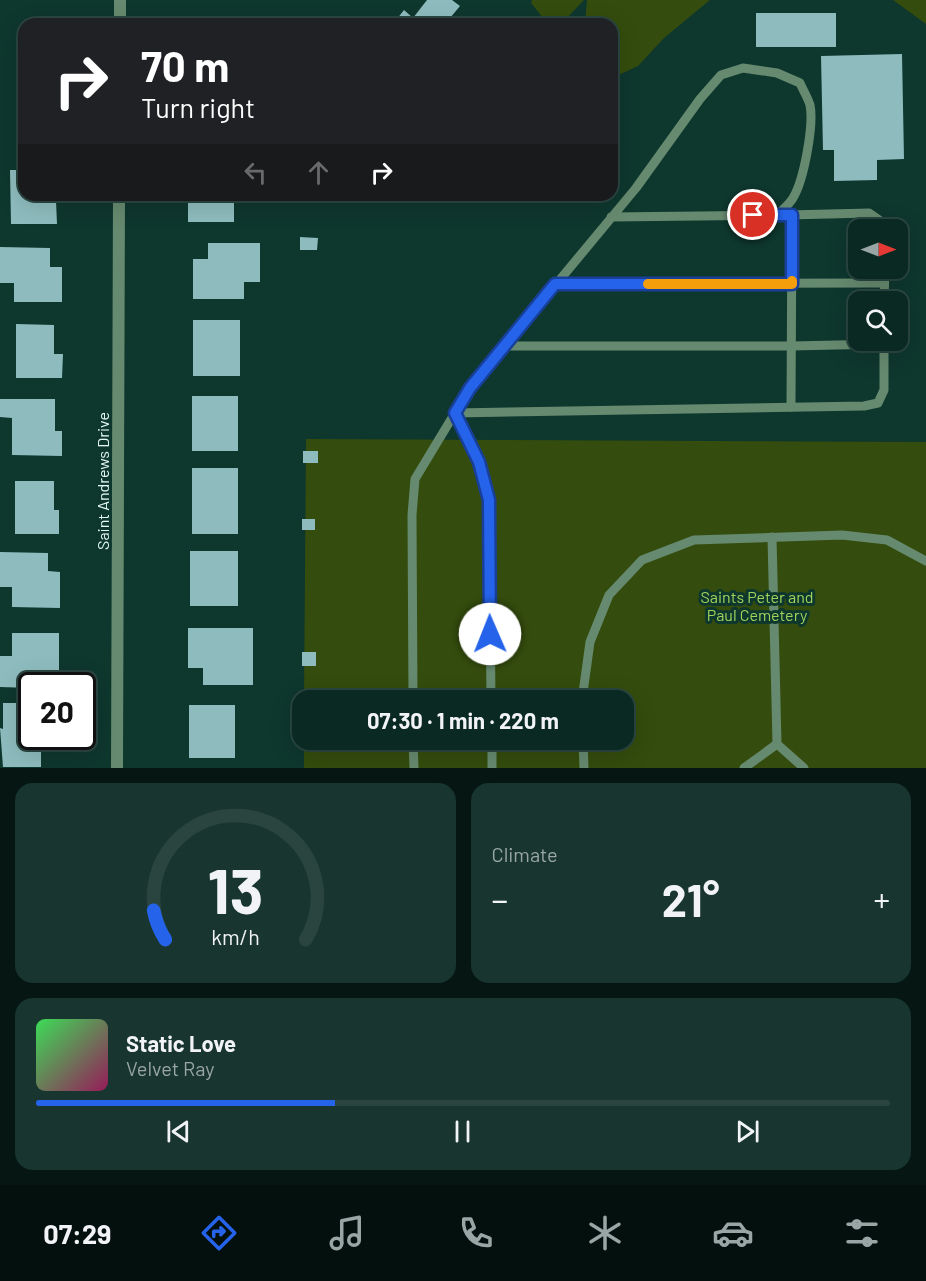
<!DOCTYPE html>
<meta charset="utf-8">
<style>
:root{--surface:#0a2922;--page:#18352f;--text:#f1f3f6;--muted:#99a6a5;--line:#2a4540;--accent:#2563eb}
body{margin:0;font-family:Barlow,sans-serif;background:var(--page);color:var(--text);height:100vh;display:flex;flex-direction:column;font-size:22px;white-space:nowrap}
*{box-sizing:border-box;margin:0}
p{font-size:20px;color:var(--muted)}
.icon{flex:none;width:33px;height:33px;fill:none;stroke:currentColor;stroke-width:2;stroke-linecap:round;stroke-linejoin:round}
.map{position:relative;height:768px;overflow:hidden}
.drawer{display:flex;flex-direction:column;gap:15px;padding:15px;background:#061713;flex:1}
.drawer>*{flex:none}
.top-card{position:absolute;left:18px;top:18px;width:600px;height:183px;border-radius:18px;box-shadow:0 6px 24px #0002,0 0 0 2px var(--line);background:#202124;color:#fff;overflow:hidden}
.needle{width:39px;rotate:90deg}
.buttons{position:absolute;left:848px;top:219px;display:grid;gap:12px}
.buttons a{display:grid;place-items:center;width:60px;height:60px;border-radius:12px;background:var(--surface);box-shadow:0 6px 24px #0002,0 0 0 2px var(--line);font-size:30px}
.speed{position:absolute;left:18px;top:672px;display:flex;gap:12px;font-size:30px;font-weight:700;text-align:center}
.speed>*{display:grid;place-content:center;width:78px;height:78px;border-radius:50%;background:var(--surface);box-shadow:0 6px 24px #0002,0 0 0 2px var(--line);line-height:1}
.speed .limit{border:3px solid #111;border-radius:9px;background:#fff;color:#111}
.pin{position:absolute;display:grid;place-items:center;width:51px;height:51px;color:#fff;margin:-26px;border:3px solid #fff;border-radius:50%;box-shadow:0 2px 6px #0007}
.me{position:absolute;width:66px;margin:-33px;rotate:359deg;stroke-linejoin:round;filter:drop-shadow(0 0 4px #0008)}
.turn{display:flex;align-items:center;gap:21px;height:126px;padding:0 24px;font-size:27px}
.turn .icon{width:78px;height:78px;stroke-width:2.5}
.turn b{display:block;font-size:42px;line-height:51px}
.lanes{display:flex;align-items:center;height:57px;padding:0 24px;background:#0003;justify-content:center;gap:30px;direction:ltr}
.lanes .off{opacity:.35}
.big{font-size:45px;font-weight:700;line-height:1.1}
.drawer .widget{flex:1;display:flex;flex-direction:column;justify-content:center;gap:9px;min-width:0;padding:0 21px;border-radius:18px;background:var(--page)}
.drawer .dial{align-items:center;gap:0}
.dial svg{height:156px;overflow:visible;fill:none;stroke:var(--line);stroke-width:7;stroke-linecap:round;text-anchor:middle}
.dial text{fill:var(--text);stroke:none}
.song{display:flex;align-items:center;gap:18px}
.cover{width:72px;height:72px;border-radius:9px;background:linear-gradient(135deg,hsl(130 70% 55%),hsl(330 70% 35%))}
.played{height:6px;border-radius:3px;background:linear-gradient(90deg,var(--accent) 35%,var(--line) 35%)}
.keys{display:flex;justify-content:space-around;direction:ltr}
.heat{display:flex;justify-content:space-between;align-items:center;font-size:33px;direction:ltr}
.drawer .tiles{flex:1;display:grid;gap:15px;grid-template-columns:1fr 1fr}
.widget:last-child{grid-column:span 2}
.trip{position:absolute;left:292px;top:690px;width:342px;height:60px;border-radius:18px;background:var(--surface);box-shadow:0 6px 24px #0002,0 0 0 2px var(--line);font-weight:700;line-height:60px;text-align:center}
.tab-bar{display:flex;height:96px;justify-content:space-around;align-items:center;background:#04100e;color:var(--muted)}
.tab-bar .icon{width:42px;height:42px}
.tab-bar .selected{color:var(--accent)}
.tab-bar b{font-size:27px;color:var(--text)}
.map>svg:first-child{display:block}
.green{fill:#344c0d}
.building{fill:#8ebcbe}
.lines{fill:none;stroke-linecap:round;stroke-linejoin:round}
.lane{stroke:#668a6f;stroke-width:9}
.street{stroke:#668a6f;stroke-width:12}
.route-casing{stroke:#184099;stroke-width:15}
.route{stroke:#2563eb;stroke-width:10}
.slow{stroke:#f59e0b;stroke-width:10}
.labels{text-anchor:middle;dominant-baseline:central;stroke-width:6;stroke-linejoin:round;paint-order:stroke}
.street-label{font-size:16px;fill:#e3f8f2;stroke:#0e372e}
.park-label{font-size:16px;fill:#a2d45c;stroke:#0e372e}
</style>
<div class="map">
<svg width="926" height="768" viewBox="0 0 926 768">
<rect width="100%" height="100%" fill="#0e372e"/>
<g class="green">
<polygon points="532,0 584,0 561,24 548,24 531,3"/>
<polygon points="587,0 710,0 664,38 638,66 612,78 612,24 585,24"/>
<polygon points="893,0 926,0 926,24"/>
<polygon points="306,439 926,442 926,768 304,768 304,740 624,740 624,700 304,700"/>
</g>
<g class="building">
<polygon points="427,0 452,0 460,6 445,24 393,24 404,10 413,18"/>
<rect x="756" y="13" width="80" height="34"/>
<polygon points="902,54 904,159 877,160 877,180 834,181 834,150 823,150 821,56"/>
<polygon points="10,170 24,170 24,195 51,195 51,201 56,201 57,224 11,224"/>
<rect x="188" y="195" width="46" height="27"/>
<polygon points="300,237 318,238 317,250 300,250"/>
<polygon points="208,243 260,243 260,282 244,282 244,299 193,299 193,259 208,259"/>
<polygon points="0,247 50,248 50,267 62,267 62,302 14,302 14,283 0,283"/>
<rect x="193" y="320" width="47" height="56"/>
<polygon points="16,324 54,325 54,354 63,354 62,378 16,378"/>
<rect x="192" y="396" width="46" height="55"/>
<polygon points="0,399 55,399 55,431 62,431 62,456 12,455 12,418 0,417"/>
<rect x="303" y="451" width="15" height="12"/>
<rect x="192" y="468" width="46" height="66"/>
<polygon points="15,481 54,481 54,510 59,510 59,534 15,534"/>
<rect x="302" y="519" width="13" height="11"/>
<rect x="190" y="551" width="48" height="55"/>
<polygon points="0,552 48,553 48,571 60,572 60,608 12,607 12,587 0,587"/>
<polygon points="188,628 253,628 253,685 203,685 203,668 188,668"/>
<polygon points="12,633 59,633 59,671 46,671 46,686 32,686 32,688 0,687 0,656 12,656"/>
<rect x="302" y="652" width="14" height="14"/>
<polygon points="3,703 32,703 32,736 59,736 59,739 41,739 41,767 3,767 0,728 3,729"/>
<rect x="189" y="705" width="46" height="53"/>
</g>
<g class="lines">
<g class="lane">
<polyline points="788,215 869,213 879,220 882,230"/>
<polyline points="555,284 884,283"/>
<polyline points="884,302 885,268"/>
<polyline points="504,346 791,346 884,344"/>
<polyline points="791,407 792,215"/>
<polyline points="772,537 777,744 804,768"/>
<path d="M 413,700 L 412,515 L 415,479 L 470,388 L 636,188 L 700,99 L 721,75 L 743,68 L 777,73 L 800,83 C 803,90 808,98 810,105 C 814,125 804,180 793,198 C 789,205 782,210 777,215 L 611,217"/>
<polyline points="491,700 489,500 479,462 455,413 864,406 878,403 884,390 884,340"/>
<polyline points="582,700 590,642 609,595 642,560 694,540 842,535 887,540 926,561"/>
<polyline points="413,740 414,768"/>
<polyline points="492,740 492,768"/>
<polyline points="583,740 584,768"/>
<polyline points="744,768 777,744"/>
</g>
<g class="street">
<polyline points="120,24 120,0"/>
<polyline points="117,768 119,195"/>
</g>
</g>
<g class="lines">
<defs>
<polyline id="route" points="490,634 489,500 479,462 455,413 470,388 555,284 792,284 792,215 753,215"/>
</defs>
<use href="#route" class="route-casing"/>
<use href="#route" class="route"/>
<polyline class="slow" points="648,284 792,284 792,281"/>
</g>
<g class="labels">
<g class="street-label">
<text transform="translate(102 481) rotate(-90)">Saint Andrews Drive</text>
</g>
<g class="park-label">
<text x="757" y="596">Saints Peter and<tspan x="757" dy="18">Paul Cemetery</tspan></text>
</g>
</g>
</svg>
<div class="buttons">
<a><svg class="needle" viewBox="-14 -14 28 28"><path d="M0-13l5 13h-10z" fill="#e53935"/><path d="M0 13l5-13h-10z" fill="#99a6a5"/></svg></a>
<a><svg class="icon" aria-label="search" viewBox="0 0 24 24"><circle cx="10" cy="10" r="6"/><path d="M15 15l6 6"/></svg></a>
</div>
<div class="speed"><div class="limit">20</div></div>
<div class="pin" style="left:753px;top:215px;background:#d93025"><svg class="icon" aria-label="arrive" viewBox="0 0 24 24"><path d="M6 21V4h12l-3 4 3 4H6"/></svg></div>
<svg class="me" style="left:490px;top:634px" viewBox="-20 -20 40 40"><circle r="19" fill="#fff"/><path d="M0-13L10 11 0 6-10 11z" fill="#2563eb"/></svg>
<div class="trip">07:30 · 1 min · 220 m</div>
<div class="top-card">
<div class="turn"><svg class="icon" aria-label="right" viewBox="0 0 24 24"><path d="M7 20v-9h11M14 6l5 5-5 5"/></svg><div><b>70 m</b>Turn right</div></div>
<div class="lanes"><svg class="icon off" aria-label="left" viewBox="0 0 24 24"><path d="M17 20v-9H6M10 6l-5 5 5 5"/></svg><svg class="icon off" aria-label="ahead" viewBox="0 0 24 24"><path d="M12 20V5M6 11l6-6 6 6"/></svg><svg class="icon" aria-label="right" viewBox="0 0 24 24"><path d="M7 20v-9h11M14 6l5 5-5 5"/></svg></div>
</div>
</div>
<section class="drawer">
<div class="tiles">
<div class="widget dial"><svg viewBox="0 0 100 80">
<path d="M14 69A42 42 0 1 1 86 69"/>
<path d="M14 69A42 42 0 0 1 8 54" stroke="#2563eb"/>
<text x="50" y="56" font-size="32" font-weight="700">13</text>
<text x="50" y="72" font-size="11">km/h</text>
</svg></div>
<div class="widget"><p>Climate</p>
<div class="heat"><a>−</a><b class="big">21°</b><a>+</a></div>
</div>
<div class="widget">
<div class="song"><i class="cover"></i><div><b>Static Love</b><p>Velvet Ray</p></div></div>
<div class="played"></div>
<div class="keys"><svg class="icon" aria-label="previous" viewBox="0 0 24 24"><path d="M18 5L8 12l10 7zM5 5v14"/></svg><svg class="icon" aria-label="pause" viewBox="0 0 24 24"><path d="M8 5v14M16 5v14"/></svg><svg class="icon" aria-label="next" viewBox="0 0 24 24"><path d="M6 5l10 7-10 7zM19 5v14"/></svg></div>
</div>
</div>
</section>
<nav class="tab-bar">
<b>07:29</b>
<svg class="icon selected" aria-label="directions" viewBox="0 0 24 24"><path d="M12 3l9 9-9 9-9-9zM9 14v-3h6M13 9l2 2-2 2"/></svg>
<svg class="icon" aria-label="music" viewBox="0 0 24 24"><path d="M9 18V5l10-2v13"/><circle cx="6" cy="18" r="3"/><circle cx="16" cy="16" r="3"/></svg>
<svg class="icon" aria-label="phone" viewBox="0 0 24 24"><path d="M5 4h4l2 5-3 2q2 4 5 5l2-3 5 2v4C11 20 4 13 5 4z"/></svg>
<svg class="icon" aria-label="climate" viewBox="0 0 24 24"><path d="M12 3v18M4 7l16 10M4 17L20 7"/></svg>
<svg class="icon" aria-label="car" viewBox="0 0 24 24"><path d="M5 17H2v-5l4-1 3-4h7l3 4 3 1v5h-3M9 17h6M6 11h13"/><circle cx="7" cy="17" r="2"/><circle cx="17" cy="17" r="2"/></svg>
<svg class="icon" aria-label="filters" viewBox="0 0 24 24"><path d="M4 7h16M4 17h16"/><circle cx="9" cy="7" r="2"/><circle cx="15" cy="17" r="2"/></svg>
</nav>
